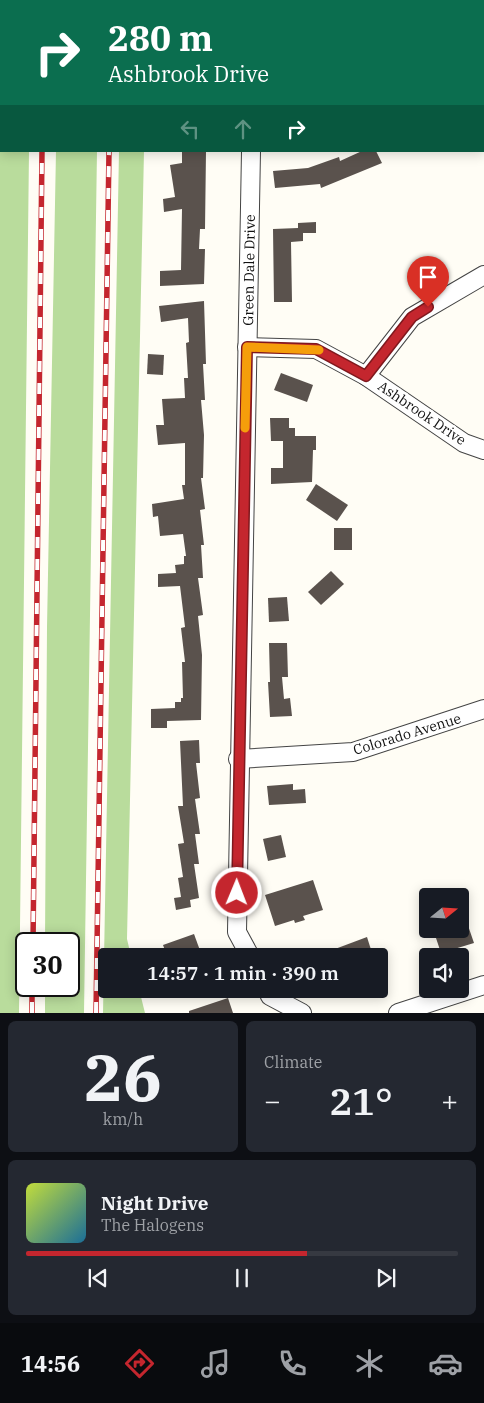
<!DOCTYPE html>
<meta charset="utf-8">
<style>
:root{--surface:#171b24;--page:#242831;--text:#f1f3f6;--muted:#9ea1a6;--line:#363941;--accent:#c4262e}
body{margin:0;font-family:"IBM Plex Serif",serif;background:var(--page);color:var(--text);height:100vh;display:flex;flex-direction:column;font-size:19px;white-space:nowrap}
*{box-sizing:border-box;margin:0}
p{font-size:16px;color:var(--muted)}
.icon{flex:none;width:28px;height:28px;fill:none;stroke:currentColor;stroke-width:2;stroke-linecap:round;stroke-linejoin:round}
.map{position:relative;height:1013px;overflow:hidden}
.drawer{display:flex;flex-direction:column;gap:8px;padding:8px;background:#0d0f14;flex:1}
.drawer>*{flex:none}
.top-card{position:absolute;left:0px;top:0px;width:485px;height:152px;box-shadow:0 2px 12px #0003;background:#0b6e4f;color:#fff;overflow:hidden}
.needle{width:32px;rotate:72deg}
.tools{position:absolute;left:419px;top:888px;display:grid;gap:10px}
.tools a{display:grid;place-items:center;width:50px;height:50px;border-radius:5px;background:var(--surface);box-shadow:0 2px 12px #0003;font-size:25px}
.speed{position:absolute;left:15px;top:932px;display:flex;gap:10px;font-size:25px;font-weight:700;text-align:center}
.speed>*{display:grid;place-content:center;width:65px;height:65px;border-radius:50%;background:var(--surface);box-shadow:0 2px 12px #0003;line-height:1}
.speed .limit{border:2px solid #111;border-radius:8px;background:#fff;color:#111}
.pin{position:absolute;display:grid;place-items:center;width:42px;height:42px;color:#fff;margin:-51px -21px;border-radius:50% 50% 50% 0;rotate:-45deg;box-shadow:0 0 5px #0007}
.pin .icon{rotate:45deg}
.me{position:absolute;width:55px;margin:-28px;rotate:1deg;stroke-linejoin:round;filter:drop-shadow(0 0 4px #0008)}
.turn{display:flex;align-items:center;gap:18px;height:105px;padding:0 25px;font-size:22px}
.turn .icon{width:65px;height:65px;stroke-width:2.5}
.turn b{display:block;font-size:35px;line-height:42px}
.lanes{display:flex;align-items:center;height:48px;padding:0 25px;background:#0003;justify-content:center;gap:25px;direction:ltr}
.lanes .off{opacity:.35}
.big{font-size:38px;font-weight:600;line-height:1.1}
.drawer .widget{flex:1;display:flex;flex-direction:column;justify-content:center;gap:8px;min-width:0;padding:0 18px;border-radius:8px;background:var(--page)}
.drawer .dial{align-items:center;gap:0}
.dial b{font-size:65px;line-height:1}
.song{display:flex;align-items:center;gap:15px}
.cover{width:60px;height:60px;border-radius:8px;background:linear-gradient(135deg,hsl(70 70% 55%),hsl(200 70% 35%))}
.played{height:5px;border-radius:2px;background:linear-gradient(90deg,var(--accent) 65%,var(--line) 65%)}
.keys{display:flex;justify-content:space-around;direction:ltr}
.heat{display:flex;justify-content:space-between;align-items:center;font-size:28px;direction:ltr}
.drawer .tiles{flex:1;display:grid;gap:8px;grid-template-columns:1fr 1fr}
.widget:last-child{grid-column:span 2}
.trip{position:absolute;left:98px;top:948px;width:290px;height:50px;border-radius:5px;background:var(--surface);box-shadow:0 2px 12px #0003;font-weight:600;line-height:50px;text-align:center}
.tab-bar{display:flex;height:80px;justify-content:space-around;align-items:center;background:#090b0e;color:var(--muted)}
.tab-bar .icon{width:35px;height:35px}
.tab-bar .selected{color:var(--accent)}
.tab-bar b{font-size:22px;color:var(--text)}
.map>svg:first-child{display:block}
.forest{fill:#b9dc9c}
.building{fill:#5a524d}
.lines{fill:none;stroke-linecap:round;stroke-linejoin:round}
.minor-casing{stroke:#444;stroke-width:20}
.minor{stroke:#fff;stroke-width:18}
.rail-casing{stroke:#c4262e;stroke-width:5.5}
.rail{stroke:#fff;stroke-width:4;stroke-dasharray:11;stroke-linecap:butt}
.route-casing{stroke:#7f191e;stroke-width:12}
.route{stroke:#c4262e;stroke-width:9}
.slow{stroke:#f59e0b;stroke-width:9}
.labels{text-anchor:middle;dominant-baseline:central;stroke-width:5;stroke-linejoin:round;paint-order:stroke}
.street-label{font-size:14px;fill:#111;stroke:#fff}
</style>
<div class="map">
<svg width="484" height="1013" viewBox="0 0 484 1013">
<rect width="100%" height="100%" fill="#fffdf5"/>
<g class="forest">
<polygon points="0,47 1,151 29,151 19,1013 0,1013"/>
<polygon points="56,151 97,151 84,1013 45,1013 45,986 69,986 69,944 45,944 47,627"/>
<polygon points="119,151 144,151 127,939 131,956 106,956 106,989 139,989 145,1013 103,1013"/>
</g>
<g class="building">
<polygon points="182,151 206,151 205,229 200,229 199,249 205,249 204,284 160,286 160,271 181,270 182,209 164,212 163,199 175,197 170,165 182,163"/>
<polygon points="362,151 376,151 382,163 321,188 320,184 275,188 273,171 308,168 339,157 340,161"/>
<polygon points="316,222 316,233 303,233 303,241 291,242 292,302 274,302 273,229 298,228 298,223"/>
<polygon points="204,301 206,364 203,364 205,400 201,400 204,435 203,478 201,478 205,509 200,510 204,545 201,545 203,578 198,578 203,615 198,616 202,655 201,720 167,721 167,728 151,728 151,709 175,708 175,702 181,702 181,698 183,698 182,662 185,662 181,628 185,627 180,586 158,587 158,574 176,573 175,565 184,564 184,556 186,556 183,534 160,536 158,516 153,517 152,504 184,499 182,485 185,485 185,443 158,445 156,425 164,425 162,399 185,398 184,378 188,378 186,343 189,342 188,318 161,322 159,306"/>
<polygon points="148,354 164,355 163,375 147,374"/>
<polygon points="281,373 313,385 307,402 274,390"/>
<polygon points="270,418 289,418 289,428 295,428 295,436 316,436 316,450 313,450 312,482 271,484 271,468 283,468 283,441 271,441"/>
<polygon points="316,484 348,505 337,521 306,500"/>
<rect x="334" y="528" width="18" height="22"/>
<polygon points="331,571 344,584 321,605 308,592"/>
<polygon points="287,597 289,621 269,622 268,598"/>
<polygon points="269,643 287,643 288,677 282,677 284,699 290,698 292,716 270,717 268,682 270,682"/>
<polygon points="199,740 200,763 196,763 200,798 195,799 200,834 195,834 199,864 194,864 199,898 190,900 191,907 176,910 174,898 181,897 178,878 183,877 178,844 184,843 178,806 183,806 180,741"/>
<polygon points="293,784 293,790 305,789 306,803 269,805 267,786"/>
<polygon points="281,835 286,857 268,861 263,839"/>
<polygon points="313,880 323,910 303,916 305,920 295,923 294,920 275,926 265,895"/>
<polygon points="460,908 462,908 474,943 441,953 433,929 460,929"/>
<polygon points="194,934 202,956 167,956 163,945"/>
<polygon points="367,937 373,956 319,956 319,955"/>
<polygon points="228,998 233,1013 189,1013 189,1011"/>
</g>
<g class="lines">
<defs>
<g id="minor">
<polyline points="252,1 253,0"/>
<polyline points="421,1 421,0"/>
<polyline points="247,347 316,349 366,376 464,443 484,450"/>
<polyline points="366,376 412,317 484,275"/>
<polyline points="238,759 353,752 484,709"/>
<polyline points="250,956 237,932 251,151"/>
<polyline points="267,989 270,996 302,1013"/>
<polyline points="398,1013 484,985"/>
</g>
</defs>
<use href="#minor" class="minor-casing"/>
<use href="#minor" class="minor"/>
<defs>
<g id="rail">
<polyline points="44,1 44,0"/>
<polyline points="113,1 113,0"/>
<polyline points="33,944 42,151"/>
<polyline points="32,1013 32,986"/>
<polyline points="96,1013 109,151"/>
</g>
</defs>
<use href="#rail" class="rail-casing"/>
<use href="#rail" class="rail"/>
</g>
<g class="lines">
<defs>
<polyline id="route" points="237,893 247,347 316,349 366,376 412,317 428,307"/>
</defs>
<use href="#route" class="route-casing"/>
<use href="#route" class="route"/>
<polyline class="slow" points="245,428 247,347 319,350"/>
</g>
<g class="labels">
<g class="street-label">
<text transform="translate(249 270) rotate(-89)">Green Dale Drive</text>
<text transform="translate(422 413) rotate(34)">Ashbrook Drive</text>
<text transform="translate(407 734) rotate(-17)">Colorado Avenue</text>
</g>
</g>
</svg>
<div class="tools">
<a><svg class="needle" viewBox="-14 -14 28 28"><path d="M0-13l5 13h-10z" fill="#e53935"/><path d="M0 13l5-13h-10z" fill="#9ea1a6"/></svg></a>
<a><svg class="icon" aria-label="sound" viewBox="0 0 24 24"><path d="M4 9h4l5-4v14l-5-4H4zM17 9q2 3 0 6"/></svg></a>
</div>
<div class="speed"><div class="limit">30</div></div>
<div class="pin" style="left:428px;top:307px;background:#d93025"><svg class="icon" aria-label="arrive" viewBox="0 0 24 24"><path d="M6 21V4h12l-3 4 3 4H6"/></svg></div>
<svg class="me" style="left:237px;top:893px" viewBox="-20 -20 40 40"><circle r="17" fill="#c4262e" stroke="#fff" stroke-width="3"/><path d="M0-11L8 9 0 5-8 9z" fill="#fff"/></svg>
<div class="trip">14:57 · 1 min · 390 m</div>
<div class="top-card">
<div class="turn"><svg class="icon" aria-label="right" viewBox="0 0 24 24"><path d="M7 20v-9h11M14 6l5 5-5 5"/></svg><div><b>280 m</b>Ashbrook Drive</div></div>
<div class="lanes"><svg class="icon off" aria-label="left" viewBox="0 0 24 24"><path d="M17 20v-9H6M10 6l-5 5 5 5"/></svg><svg class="icon off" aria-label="ahead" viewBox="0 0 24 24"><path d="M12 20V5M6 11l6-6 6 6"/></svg><svg class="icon" aria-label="right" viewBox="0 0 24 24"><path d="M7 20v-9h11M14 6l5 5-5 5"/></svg></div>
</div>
</div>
<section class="drawer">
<div class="tiles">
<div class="widget dial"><b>26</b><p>km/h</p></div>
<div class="widget"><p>Climate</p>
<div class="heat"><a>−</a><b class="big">21°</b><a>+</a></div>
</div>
<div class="widget">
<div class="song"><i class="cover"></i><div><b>Night Drive</b><p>The Halogens</p></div></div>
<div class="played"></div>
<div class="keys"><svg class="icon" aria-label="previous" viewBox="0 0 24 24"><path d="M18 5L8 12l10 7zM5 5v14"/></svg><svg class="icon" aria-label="pause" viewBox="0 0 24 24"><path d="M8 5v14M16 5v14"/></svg><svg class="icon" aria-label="next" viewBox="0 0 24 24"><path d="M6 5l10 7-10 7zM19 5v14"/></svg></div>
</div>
</div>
</section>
<nav class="tab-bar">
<b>14:56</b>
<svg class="icon selected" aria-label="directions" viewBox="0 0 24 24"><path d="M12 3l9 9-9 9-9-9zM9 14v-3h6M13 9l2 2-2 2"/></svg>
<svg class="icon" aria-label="music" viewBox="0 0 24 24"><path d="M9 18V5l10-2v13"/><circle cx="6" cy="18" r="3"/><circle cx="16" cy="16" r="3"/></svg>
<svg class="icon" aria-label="phone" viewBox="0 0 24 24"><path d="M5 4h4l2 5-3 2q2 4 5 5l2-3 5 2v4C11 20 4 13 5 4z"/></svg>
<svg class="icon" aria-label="climate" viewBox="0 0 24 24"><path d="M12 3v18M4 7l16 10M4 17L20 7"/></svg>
<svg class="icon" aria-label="car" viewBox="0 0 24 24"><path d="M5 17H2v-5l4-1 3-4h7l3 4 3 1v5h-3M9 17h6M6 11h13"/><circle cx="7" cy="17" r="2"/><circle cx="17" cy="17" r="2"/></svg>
</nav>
